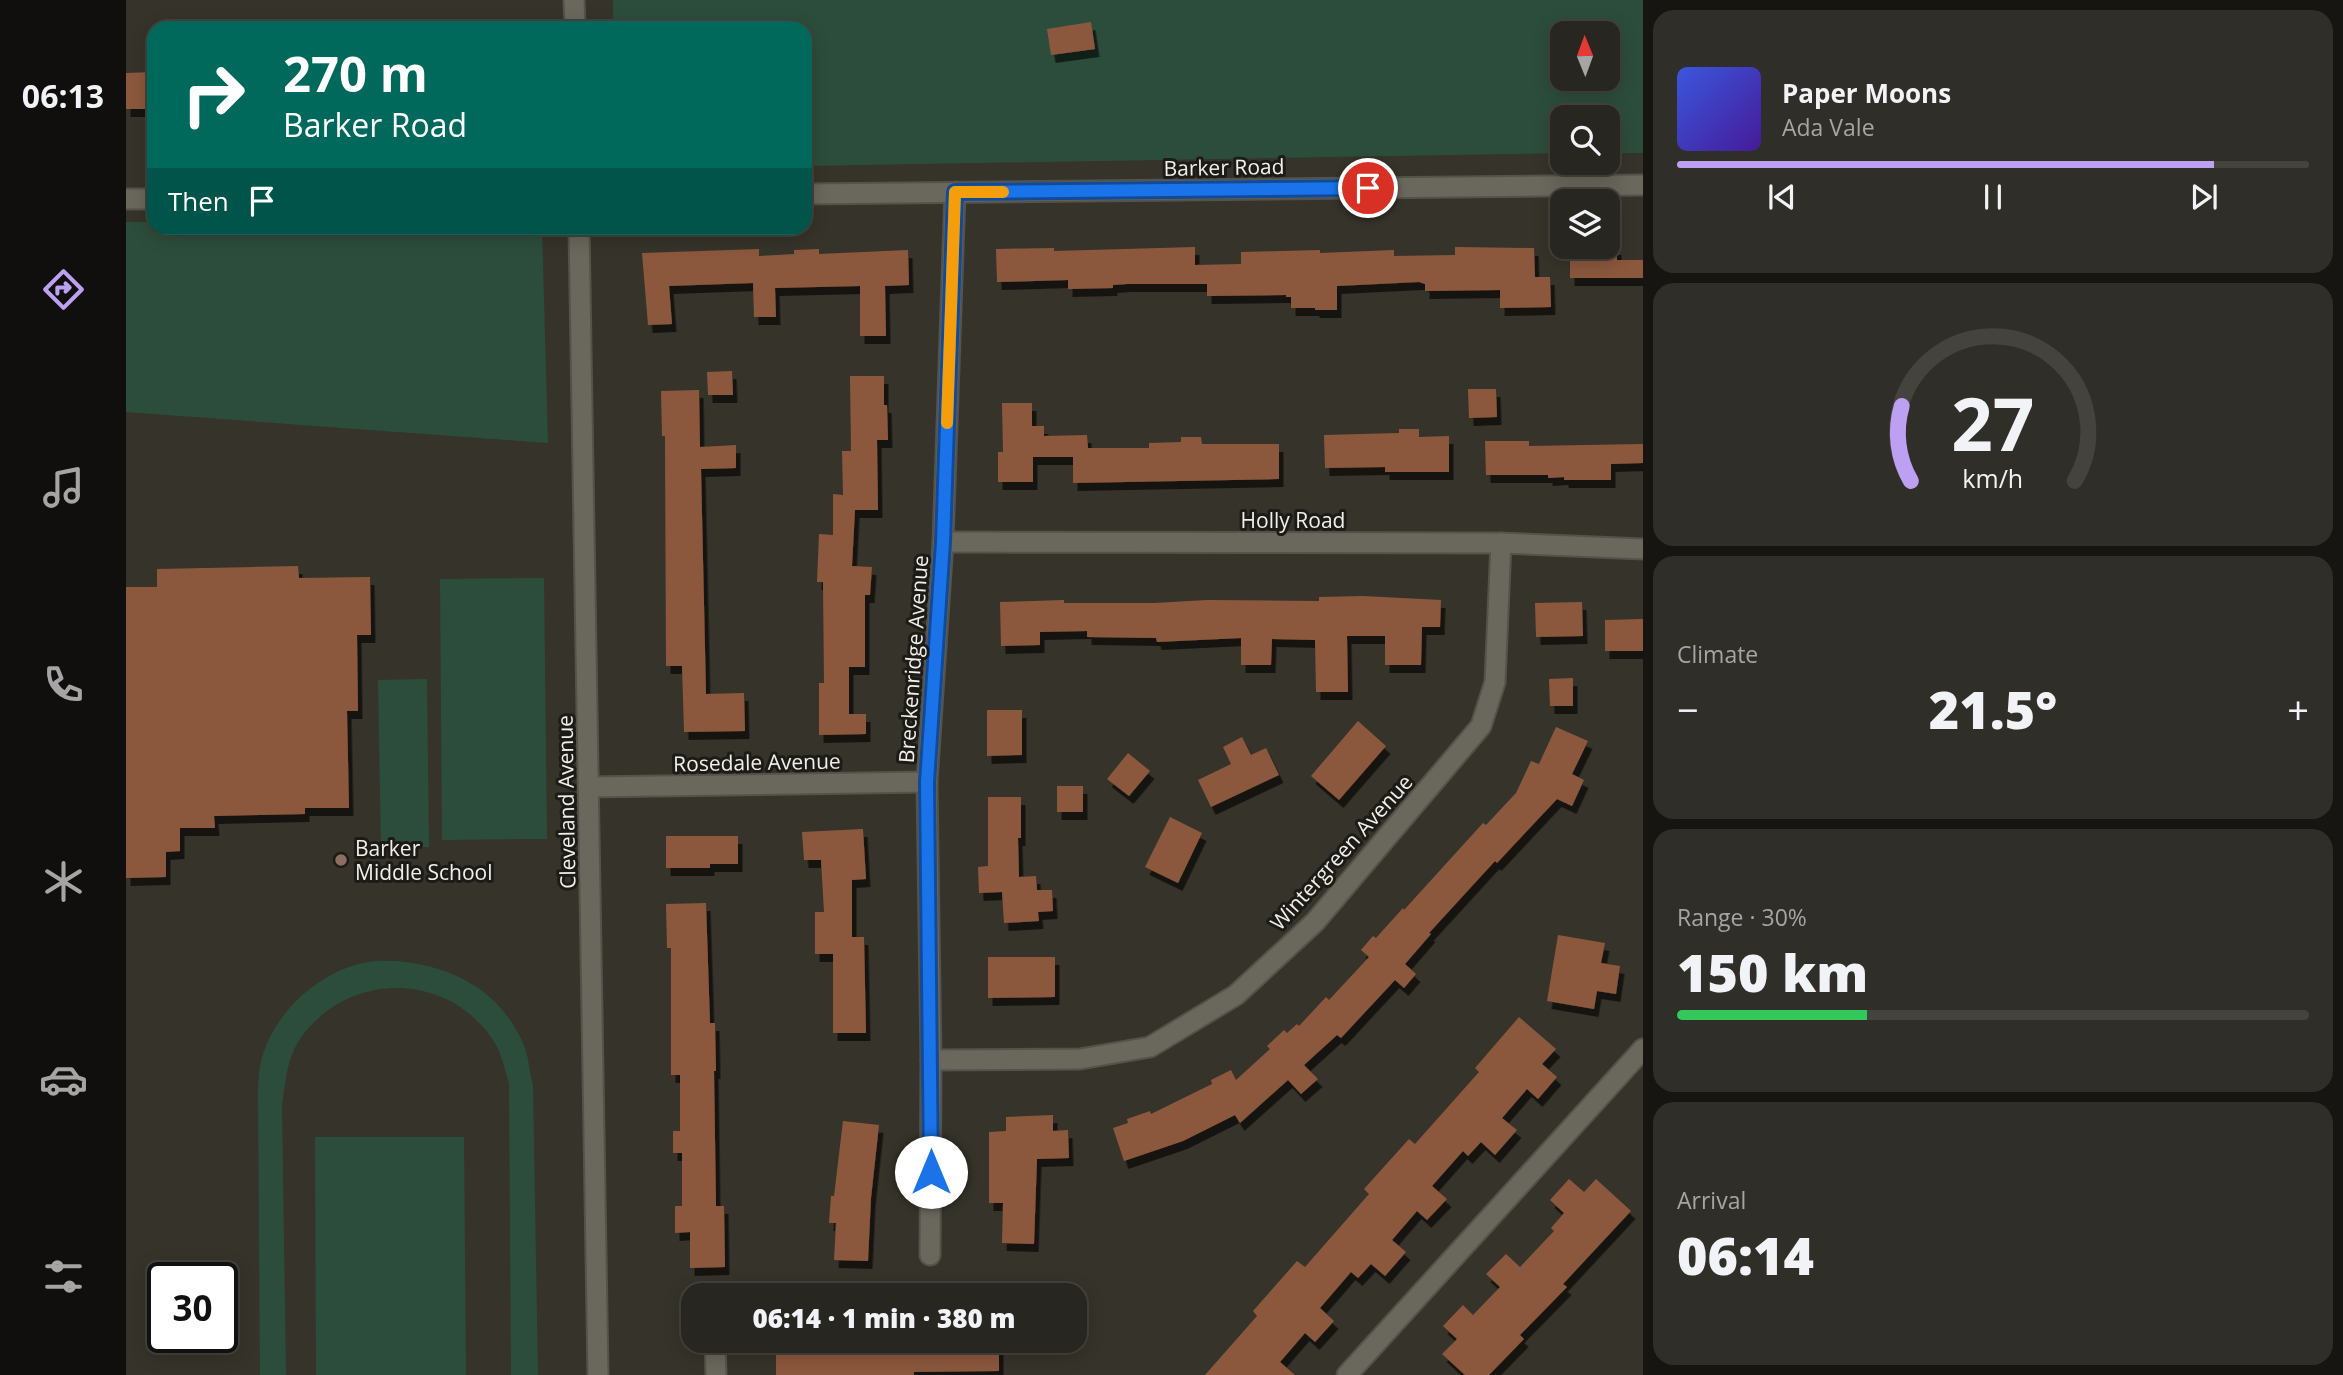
<!DOCTYPE html>
<meta charset="utf-8">
<style>
:root{--surface:#282620;--page:#302e29;--text:#f1f3f6;--muted:#a5a5a5;--line:#44433e;--accent:#bca0f2}
body{margin:0;font-family:"Open Sans",sans-serif;background:var(--page);color:var(--text);height:100vh;display:flex;flex-direction:column;font-size:26px;white-space:nowrap}
*{box-sizing:border-box;margin:0}
p{font-size:23px;color:var(--muted)}
.icon{flex:none;width:38px;height:38px;fill:none;stroke:currentColor;stroke-width:2;stroke-linecap:round;stroke-linejoin:round}
.map{position:relative;flex:1;overflow:hidden}
.side{display:flex;flex-direction:column;gap:10px;padding:10px;background:#161512;width:700px}
.side>*{flex:none}
.hud{position:absolute;left:21px;top:21px;width:665px;height:214px;border-radius:21px;box-shadow:0 4px 18px #0003,0 0 0 2px var(--line);background:#00695c;color:#fff;overflow:hidden}
.needle{width:46px;rotate:359deg}
.fabs{position:absolute;left:1424px;top:21px;display:grid;gap:14px}
.fabs a{display:grid;place-items:center;width:70px;height:70px;border-radius:14px;background:var(--surface);box-shadow:0 4px 18px #0003,0 0 0 2px var(--line);font-size:35px}
.speed{position:absolute;left:21px;top:1262px;display:flex;gap:14px;font-size:35px;font-weight:700;text-align:center}
.speed>*{display:grid;place-content:center;width:91px;height:91px;border-radius:50%;background:var(--surface);box-shadow:0 4px 18px #0003,0 0 0 2px var(--line);line-height:1}
.speed .limit{border:4px solid #111;border-radius:10px;background:#fff;color:#111}
.pin{position:absolute;display:grid;place-items:center;width:60px;height:60px;color:#fff;margin:-30px;border:4px solid #fff;border-radius:50%;box-shadow:0 2px 7px #0007}
.me{position:absolute;width:77px;margin:-38px;rotate:0deg;stroke-linejoin:round;filter:drop-shadow(0 0 5px #0008)}
.turn{display:flex;align-items:center;gap:24px;height:147px;padding:0 21px;font-size:32px}
.turn .icon{width:91px;height:91px;stroke-width:2.5}
.turn b{display:block;font-size:49px;line-height:60px}
.then{display:flex;align-items:center;height:66px;padding:0 21px;background:#0003;gap:14px;font-size:26px}
.big{font-size:52px;font-weight:800;line-height:1.1}
.side .tile{flex:1;display:flex;flex-direction:column;justify-content:center;gap:10px;min-width:0;padding:0 24px;border-radius:21px;background:var(--page)}
.side .dial{align-items:center;gap:0}
.dial svg{height:182px;overflow:visible;fill:none;stroke:var(--line);stroke-width:7;stroke-linecap:round;text-anchor:middle}
.dial text{fill:var(--text);stroke:none}
.song{display:flex;align-items:center;gap:21px}
.cover{width:84px;height:84px;border-radius:10px;background:linear-gradient(135deg,hsl(230 70% 55%),hsl(260 70% 35%))}
.played{height:7px;border-radius:4px;background:linear-gradient(90deg,var(--accent) 85%,var(--line) 85%)}
.keys{display:flex;justify-content:space-around;direction:ltr}
.heat{display:flex;justify-content:space-between;align-items:center;font-size:38px;direction:ltr}
.charge{height:10px;border-radius:5px;background:linear-gradient(90deg,#34c759 30%,var(--line) 0)}
.trip{position:absolute;left:555px;top:1283px;width:406px;height:70px;border-radius:21px;background:var(--surface);box-shadow:0 4px 18px #0003,0 0 0 2px var(--line);font-weight:800;line-height:70px;text-align:center}
main{display:flex;flex:1;min-height:0}
.dock{display:flex;flex-direction:column;width:126px;justify-content:space-around;align-items:center;background:#100f0d;color:var(--muted)}
.dock .icon{width:49px;height:49px}
.dock .on{color:var(--accent)}
.dock b{font-size:32px;color:var(--text)}
.map>svg:first-child{display:block}
.green{fill:#2d4d3c;fill-rule:evenodd}
.building{fill:#8b593e;filter:url(#shadow)}
.lines{fill:none;stroke-linecap:round;stroke-linejoin:round}
.minor-casing{stroke:#55524b;stroke-width:23}
.tertiary-casing{stroke:#55524b;stroke-width:23}
.minor{stroke:#6a675d;stroke-width:19}
.tertiary{stroke:#6a675d;stroke-width:19}
.route-casing{stroke:#114b97;stroke-width:18}
.route{stroke:#1a73e8;stroke-width:12}
.slow{stroke:#f59e0b;stroke-width:12}
.education-dot{fill:#8d6e63;stroke:#1c1b17;stroke-width:2.5}
.labels{text-anchor:middle;dominant-baseline:central;stroke-width:6;stroke-linejoin:round;paint-order:stroke}
.street-label{font-size:21px;fill:#f0efe9;stroke:#1c1b17}
.poi-label{font-size:21px;fill:#f0efe9;stroke:#1c1b17;text-anchor:start}
</style>
<main>
<nav class="dock">
<b>06:13</b>
<svg class="icon on" aria-label="directions" viewBox="0 0 24 24"><path d="M12 3l9 9-9 9-9-9zM9 14v-3h6M13 9l2 2-2 2"/></svg>
<svg class="icon" aria-label="music" viewBox="0 0 24 24"><path d="M9 18V5l10-2v13"/><circle cx="6" cy="18" r="3"/><circle cx="16" cy="16" r="3"/></svg>
<svg class="icon" aria-label="phone" viewBox="0 0 24 24"><path d="M5 4h4l2 5-3 2q2 4 5 5l2-3 5 2v4C11 20 4 13 5 4z"/></svg>
<svg class="icon" aria-label="climate" viewBox="0 0 24 24"><path d="M12 3v18M4 7l16 10M4 17L20 7"/></svg>
<svg class="icon" aria-label="car" viewBox="0 0 24 24"><path d="M5 17H2v-5l4-1 3-4h7l3 4 3 1v5h-3M9 17h6M6 11h13"/><circle cx="7" cy="17" r="2"/><circle cx="17" cy="17" r="2"/></svg>
<svg class="icon" aria-label="filters" viewBox="0 0 24 24"><path d="M4 7h16M4 17h16"/><circle cx="9" cy="7" r="2"/><circle cx="15" cy="17" r="2"/></svg>
</nav>
<div class="map">
<svg width="1517" height="1375" viewBox="0 0 1517 1375">
<defs>
<filter id="shadow"><feDropShadow dx="4.5" dy="8" stdDeviation="0" flood-color="#0009"/></filter>
</defs>
<rect width="100%" height="100%" fill="#36332a"/>
<g class="green">
<path d="M 487,0 L 1517,0 L 1517,153 L 1482,153 L 1482,117 L 1437,117 L 1437,153 L 679,166 L 679,28 L 487,28 ZM 1437,33 L 1482,33 L 1482,79 L 1437,79 Z"/>
<polygon points="0,222 28,222 28,228 416,228 422,443 0,412"/>
<polygon points="418,578 421,839 316,840 314,579"/>
<polygon points="301,679 303,847 255,848 252,680"/>
<path d="M 270,961 C 328,966 376,991 399,1048 C 403,1060 404,1074 407,1086 L 412,1375 L 385,1375 L 383,1083 C 379,1071 376,1054 369,1043 C 324,971 222,970 174,1039 C 161,1058 159,1084 156,1106 L 160,1375 L 134,1375 L 132,1093 C 132,1084 133,1074 134,1066 C 144,1015 193,970 242,962 C 251,960 261,961 270,961 Z"/>
<polygon points="189,1137 338,1137 340,1375 190,1375"/>
</g>
<g class="building">
<polygon points="965,22 969,49 925,55 921,29"/>
<polygon points="27,72 28,109 0,109 0,73"/>
<polygon points="1069,247 1069,265 1115,264 1115,252 1194,250 1194,253 1268,250 1268,256 1329,255 1329,247 1408,248 1409,277 1424,277 1425,307 1374,308 1374,290 1299,291 1299,284 1293,282 1211,286 1211,310 1189,310 1189,308 1165,308 1165,297 1160,297 1160,295 1081,296 1081,284 1001,284 987,285 987,288 942,289 942,280 871,282 870,249 928,248 928,251"/>
<polygon points="1444,247 1491,247 1491,260 1517,260 1517,278 1444,278"/>
<polygon points="633,249 633,256 668,254 668,250 693,249 693,254 782,250 783,285 759,286 760,336 734,336 734,286 649,288 650,317 628,317 627,283 543,286 546,324 522,325 516,253"/>
<polygon points="606,371 607,395 582,395 581,372"/>
<polygon points="724,376 758,376 758,405 761,405 762,440 751,440 752,510 729,510 726,566 746,567 744,595 739,595 739,667 723,667 723,714 740,714 740,734 693,735 693,683 698,683 697,582 691,582 693,534 707,535 707,494 717,495 716,451 725,451"/>
<polygon points="1342,389 1370,389 1371,417 1343,418"/>
<polygon points="573,390 574,447 610,445 610,468 575,469 580,694 618,693 619,731 558,732 556,666 540,666 539,436 536,436 535,391"/>
<polygon points="876,403 906,403 906,426 918,426 918,436 961,435 962,448 1023,448 1023,443 1055,442 1055,437 1075,437 1076,444 1153,444 1153,479 947,483 947,457 907,457 907,482 872,482 872,452 877,452"/>
<polygon points="1273,429 1293,429 1293,437 1323,436 1323,472 1259,472 1259,467 1199,468 1198,435 1273,433"/>
<polygon points="1359,441 1403,441 1403,446 1517,444 1517,463 1485,464 1485,480 1438,480 1438,477 1422,478 1422,475 1360,475"/>
<polygon points="172,566 173,578 244,577 245,635 231,635 232,711 221,711 223,808 179,808 179,814 88,816 89,828 54,828 54,851 40,852 40,877 0,878 0,587 31,587 31,569"/>
<polygon points="1237,596 1315,600 1314,627 1296,627 1295,665 1259,665 1259,636 1221,636 1222,692 1190,692 1189,640 1146,639 1145,665 1115,665 1115,638 1031,642 1030,638 961,637 961,631 914,632 914,645 875,646 874,602 938,600 938,603 1028,603 1081,600 1193,601 1193,597"/>
<polygon points="1456,602 1457,636 1410,637 1409,603"/>
<polygon points="1517,619 1517,651 1479,651 1479,620"/>
<polygon points="1447,678 1447,706 1424,706 1423,679"/>
<polygon points="861,710 896,710 896,755 861,756"/>
<polygon points="1232,721 1260,746 1213,800 1185,776"/>
<polygon points="1430,727 1462,741 1446,774 1458,780 1446,806 1431,799 1371,863 1369,861 1303,933 1305,934 1279,964 1290,974 1278,988 1269,980 1215,1038 1211,1035 1178,1065 1192,1079 1175,1094 1162,1080 1114,1123 1109,1115 1057,1141 998,1161 987,1128 1002,1123 1001,1119 1024,1111 1025,1114 1086,1084 1085,1080 1105,1070 1110,1080 1144,1049 1141,1046 1158,1030 1161,1033 1171,1024 1173,1026 1200,997 1203,1000 1243,957 1235,950 1247,936 1250,938 1277,908 1278,910 1357,823 1360,825 1390,793 1405,761 1413,764"/>
<polygon points="1116,737 1125,755 1140,748 1153,775 1085,807 1072,780 1105,764 1097,747"/>
<polygon points="1002,753 1024,771 1003,796 981,779"/>
<rect x="931" y="786" width="26" height="26"/>
<polygon points="862,797 895,797 895,838 892,838 893,877 910,876 911,890 926,890 927,911 912,912 913,921 878,923 876,892 853,893 852,867 862,866"/>
<polygon points="1044,817 1076,833 1052,883 1019,867"/>
<polygon points="737,829 740,879 726,880 726,937 738,937 740,1033 707,1033 707,954 689,954 689,912 698,912 695,860 678,860 676,832"/>
<polygon points="540,836 612,836 612,864 584,864 584,868 540,868"/>
<polygon points="580,903 584,1023 589,1023 590,1071 588,1071 590,1206 598,1206 599,1267 564,1268 564,1232 549,1233 549,1206 556,1206 556,1153 547,1153 547,1131 554,1131 554,1075 545,1075 545,948 541,948 540,904"/>
<polygon points="1432,935 1479,943 1475,963 1494,966 1490,994 1471,991 1468,1009 1421,1001"/>
<polygon points="862,957 929,957 929,997 862,998"/>
<polygon points="1393,1017 1430,1049 1416,1064 1431,1077 1412,1099 1401,1089 1376,1118 1391,1130 1369,1155 1355,1142 1342,1156 1337,1151 1306,1186 1321,1199 1301,1220 1291,1211 1266,1240 1280,1252 1259,1276 1245,1264 1232,1278 1225,1272 1194,1308 1208,1321 1189,1342 1179,1333 1154,1362 1169,1375 1079,1375 1131,1316 1127,1311 1171,1261 1179,1267 1243,1194 1238,1189 1283,1139 1289,1144 1353,1072 1349,1068"/>
<polygon points="927,1115 927,1131 942,1130 943,1158 911,1159 908,1244 876,1243 877,1203 863,1203 863,1132 880,1131 880,1117"/>
<polygon points="717,1121 753,1125 745,1198 742,1261 708,1260 710,1223 703,1223 705,1196 708,1196"/>
<polygon points="1443,1179 1458,1192 1470,1179 1505,1211 1437,1284 1441,1287 1394,1335 1398,1339 1363,1375 1339,1375 1316,1354 1331,1339 1317,1326 1337,1305 1347,1315 1374,1287 1360,1274 1380,1254 1394,1267 1428,1231 1425,1228 1438,1213 1424,1200"/>
<polygon points="650,1340 873,1340 873,1371 788,1372 788,1375 650,1375"/>
</g>
<g class="lines">
<defs>
<g id="minor">
<polyline points="817,542 1375,543 1517,549"/>
<polyline points="462,787 801,782"/>
<polyline points="805,1060 954,1059 1024,1047 1110,995 1189,922 1355,726 1369,682 1375,543"/>
<polyline points="804,1255 805,1060 801,782 817,542 829,192"/>
<polyline points="589,1340 590,1375"/>
<polyline points="1221,1375 1517,1049"/>
</g>
<g id="tertiary">
<polyline points="448,0 449,28"/>
<polyline points="679,194 1517,185"/>
<polyline points="0,199 28,199"/>
<polyline points="453,228 472,1375"/>
</g>
</defs>
<use href="#minor" class="minor-casing"/>
<use href="#tertiary" class="tertiary-casing"/>
<use href="#minor" class="minor"/>
<use href="#tertiary" class="tertiary"/>
</g>
<g class="lines">
<defs>
<polyline id="route" points="805,1172 801,782 817,542 829,192 1242,188"/>
</defs>
<use href="#route" class="route-casing"/>
<use href="#route" class="route"/>
<polyline class="slow" points="821,423 829,192 877,192"/>
</g>
<circle class="education-dot" cx="215" cy="860" r="7"/>
<g class="labels">
<g class="street-label">
<text transform="translate(1098 167) rotate(-1)">Barker Road</text>
<text x="1167" y="520">Holly Road</text>
<text transform="translate(787 659) rotate(-86)">Breckenridge Avenue</text>
<text transform="translate(631 762) rotate(-1)">Rosedale Avenue</text>
<text transform="translate(440 802) rotate(-91)">Cleveland Avenue</text>
<text transform="translate(1215 852) rotate(-48)">Wintergreen Avenue</text>
</g>
<g class="poi-label">
<text x="229" y="848">Barker<tspan x="229" dy="24">Middle School</tspan></text>
</g>
</g>
</svg>
<div class="fabs">
<a><svg class="needle" viewBox="-14 -14 28 28"><path d="M0-13l5 13h-10z" fill="#e53935"/><path d="M0 13l5-13h-10z" fill="#a5a5a5"/></svg></a>
<a><svg class="icon" aria-label="search" viewBox="0 0 24 24"><circle cx="10" cy="10" r="6"/><path d="M15 15l6 6"/></svg></a>
<a><svg class="icon" aria-label="layers" viewBox="0 0 24 24"><path d="M12 4l9 5-9 5-9-5zM3 14l9 5 9-5"/></svg></a>
</div>
<div class="speed"><div class="limit">30</div></div>
<div class="pin" style="left:1242px;top:188px;background:#d93025"><svg class="icon" aria-label="arrive" viewBox="0 0 24 24"><path d="M6 21V4h12l-3 4 3 4H6"/></svg></div>
<svg class="me" style="left:805px;top:1172px" viewBox="-20 -20 40 40"><circle r="19" fill="#fff"/><path d="M0-13L10 11 0 6-10 11z" fill="#1a73e8"/></svg>
<div class="trip">06:14 · 1 min · 380 m</div>
<div class="hud">
<div class="turn"><svg class="icon" aria-label="right" viewBox="0 0 24 24"><path d="M7 20v-9h11M14 6l5 5-5 5"/></svg><div><b>270 m</b>Barker Road</div></div>
<div class="then">Then<svg class="icon" aria-label="arrive" viewBox="0 0 24 24"><path d="M6 21V4h12l-3 4 3 4H6"/></svg></div>
</div>
</div>
<section class="side">
<div class="tile">
<div class="song"><i class="cover"></i><div><b>Paper Moons</b><p>Ada Vale</p></div></div>
<div class="played"></div>
<div class="keys"><svg class="icon" aria-label="previous" viewBox="0 0 24 24"><path d="M18 5L8 12l10 7zM5 5v14"/></svg><svg class="icon" aria-label="pause" viewBox="0 0 24 24"><path d="M8 5v14M16 5v14"/></svg><svg class="icon" aria-label="next" viewBox="0 0 24 24"><path d="M6 5l10 7-10 7zM19 5v14"/></svg></div>
</div>
<div class="tile dial"><svg viewBox="0 0 100 80">
<path d="M14 69A42 42 0 1 1 86 69"/>
<path d="M14 69A42 42 0 0 1 10 36" stroke="#bca0f2"/>
<text x="50" y="56" font-size="32" font-weight="700">27</text>
<text x="50" y="72" font-size="11">km/h</text>
</svg></div>
<div class="tile"><p>Climate</p>
<div class="heat"><a>−</a><b class="big">21.5°</b><a>+</a></div>
</div>
<div class="tile"><p>Range · 30%</p><b class="big">150 km</b><div class="charge"></div></div>
<div class="tile"><p>Arrival</p><b class="big">06:14</b></div>
</section>
</main>
